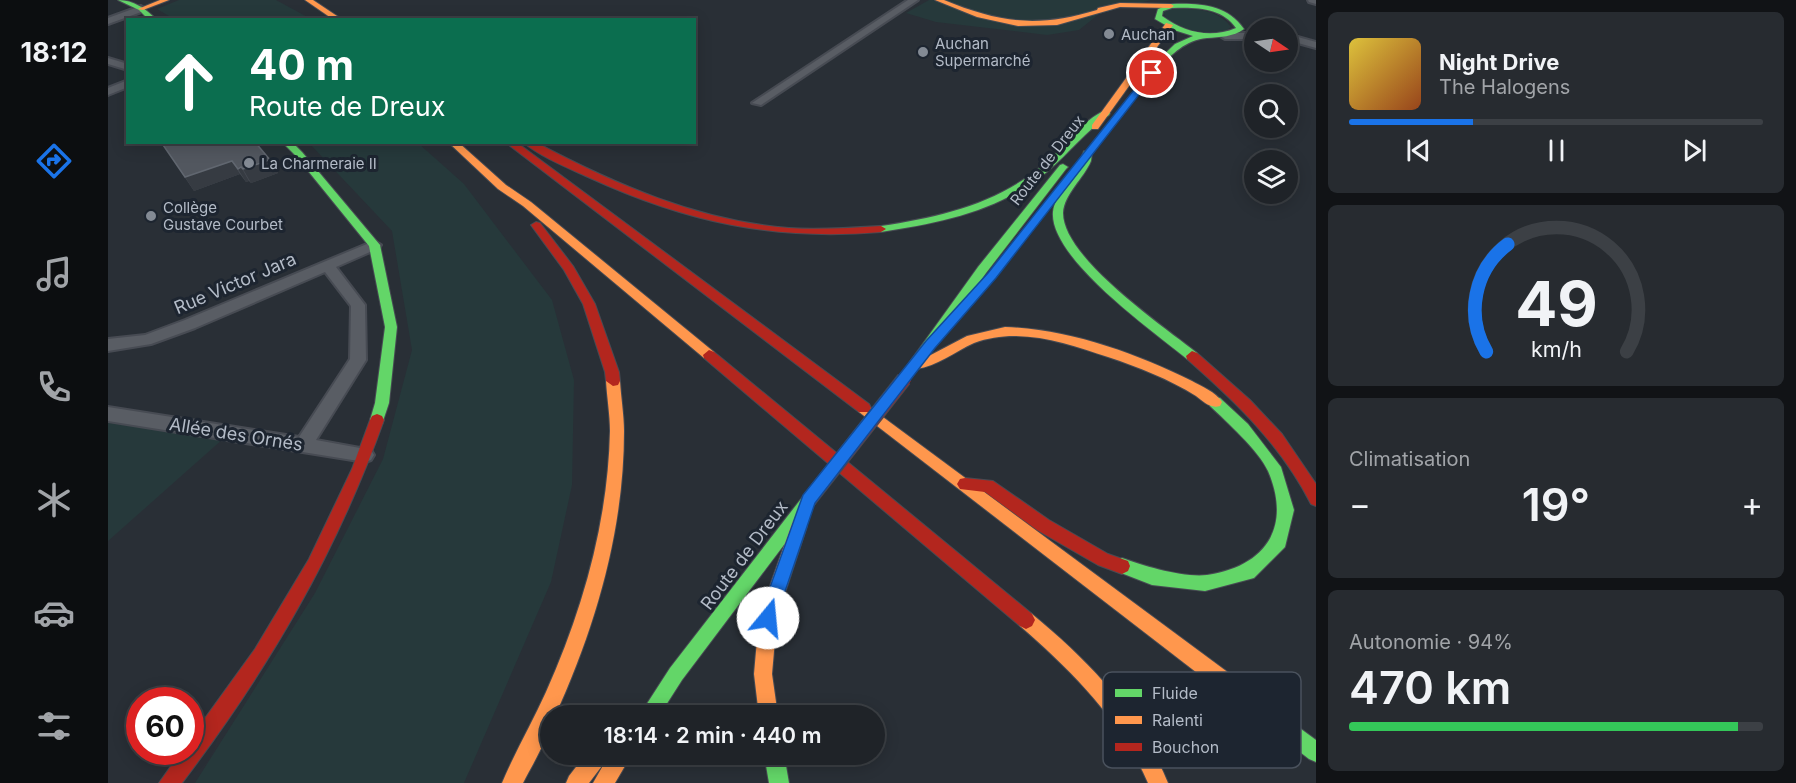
<!DOCTYPE html>
<html lang="fr">
<meta charset="utf-8">
<style>
:root{--surface:#1f2328;--page:#272b30;--text:#f1f3f6;--muted:#a1a4a8;--line:#3c4045;--accent:#1a73e8}
body{margin:0;font-family:Inter,sans-serif;background:var(--page);color:var(--text);height:100vh;display:flex;flex-direction:column;font-size:22px;white-space:nowrap}
*{box-sizing:border-box;margin:0}
p{font-size:20px;color:var(--muted)}
.icon{flex:none;width:33px;height:33px;fill:none;stroke:currentColor;stroke-width:2;stroke-linecap:round;stroke-linejoin:round}
.map{position:relative;flex:1;overflow:hidden}
.details{display:flex;flex-direction:column;gap:12px;padding:12px;background:#111316;width:480px}
.details>*{flex:none}
.hud{position:absolute;left:18px;top:18px;width:570px;height:126px;border-radius:0px;box-shadow:0 3px 15px #0003,0 0 0 2px var(--line);background:#0b6e4f;color:#fff;overflow:hidden}
.needle{width:39px;rotate:103deg}
.buttons{position:absolute;left:1136px;top:18px;display:grid;gap:12px}
.buttons a{display:grid;place-items:center;width:54px;height:54px;border-radius:50%;background:var(--surface);box-shadow:0 3px 15px #0003,0 0 0 2px var(--line);font-size:30px}
.speed{position:absolute;left:18px;top:687px;display:flex;gap:12px;font-size:30px;font-weight:700;text-align:center}
.speed>*{display:grid;place-content:center;width:78px;height:78px;border-radius:50%;background:var(--surface);box-shadow:0 3px 15px #0003,0 0 0 2px var(--line);line-height:1}
.speed .limit{border:9px solid #d22;background:#fff;color:#111}
.pin{position:absolute;display:grid;place-items:center;width:51px;height:51px;color:#fff;margin:-26px;border:3px solid #fff;border-radius:50%;box-shadow:0 2px 6px #0007}
.me{position:absolute;width:66px;margin:-33px;rotate:17deg;stroke-linejoin:round;filter:drop-shadow(0 0 4px #0008)}
.turn{display:flex;align-items:center;gap:21px;height:126px;padding:0 24px;font-size:27px}
.turn .icon{width:78px;height:78px;stroke-width:2.5}
.turn b{display:block;font-size:42px;line-height:51px}
.big{font-size:45px;font-weight:600;line-height:1.1}
.details .widget{flex:1;display:flex;flex-direction:column;justify-content:center;gap:9px;min-width:0;padding:0 21px;border-radius:9px;background:var(--page)}
.details .dial{align-items:center;gap:0}
.dial svg{height:156px;overflow:visible;fill:none;stroke:var(--line);stroke-width:7;stroke-linecap:round;text-anchor:middle}
.dial text{fill:var(--text);stroke:none}
.song{display:flex;align-items:center;gap:18px}
.cover{width:72px;height:72px;border-radius:9px;background:linear-gradient(135deg,hsl(50 70% 55%),hsl(20 70% 35%))}
.played{height:6px;border-radius:3px;background:linear-gradient(90deg,var(--accent) 30%,var(--line) 30%)}
.keys{display:flex;justify-content:space-around;direction:ltr}
.heat{display:flex;justify-content:space-between;align-items:center;font-size:33px;direction:ltr}
.charge{height:9px;border-radius:4px;background:linear-gradient(90deg,#34c759 94%,var(--line) 0)}
.trip{position:absolute;left:432px;top:705px;width:345px;height:60px;border-radius:30px;background:var(--surface);box-shadow:0 3px 15px #0003,0 0 0 2px var(--line);font-weight:600;line-height:60px;text-align:center}
main{display:flex;flex:1;min-height:0}
.tab-bar{display:flex;flex-direction:column;width:108px;justify-content:space-around;align-items:center;background:#0c0e10;color:var(--muted)}
.tab-bar .icon{width:42px;height:42px}
.tab-bar .active{color:var(--accent)}
.tab-bar b{font-size:27px;color:var(--text)}
.map>svg:first-child{display:block}
.green{fill:#26393b}
.lines{fill:none;stroke-linecap:round;stroke-linejoin:round}
.street-casing{stroke:#474b53;stroke-width:4}
.fast-casing{stroke:#474b53;stroke-width:2}
.slow-casing{stroke:#474b53;stroke-width:2}
.jam-casing{stroke:#474b53;stroke-width:2}
.street{fill:#595d64;fill-rule:evenodd}
.fast{fill:#63d668;fill-rule:evenodd}
.slow{fill:#ff974d;fill-rule:evenodd}
.jam{fill:#b3261e;fill-rule:evenodd}
.jam-bridge-casing{stroke:#474b53;stroke-width:16;stroke-linecap:butt}
.jam-bridge{stroke:#b3261e;stroke-width:14}
.wall{fill:#464b53}
.shaded-wall{fill:#363b42}
.building{fill:#52575f;stroke:#616770;stroke-width:1.5}
.route{fill:#1a73e8;stroke:#114b97;stroke-width:1.5}
.poi-dot{fill:#838a94;stroke:#1d2530;stroke-width:2}
.labels{text-anchor:middle;dominant-baseline:central;stroke-width:6;stroke-linejoin:round;paint-order:stroke}
.far-poi-label{font-size:15px;fill:#b3bbc7;stroke:#1d2530;text-anchor:start}
.far-street-label{font-size:15px;fill:#b3bbc7;stroke:#1d2530}
.street-label{font-size:18px;fill:#b3bbc7;stroke:#1d2530}
.key{fill:#1d2530;stroke:#4a525d;stroke-width:1.5}
.key-label{font-size:16px;fill:#b3bbc7}
</style>
<main>
<nav class="tab-bar">
<b>18:12</b>
<svg class="icon active" aria-label="directions" viewBox="0 0 24 24"><path d="M12 3l9 9-9 9-9-9zM9 14v-3h6M13 9l2 2-2 2"/></svg>
<svg class="icon" aria-label="music" viewBox="0 0 24 24"><path d="M9 18V5l10-2v13"/><circle cx="6" cy="18" r="3"/><circle cx="16" cy="16" r="3"/></svg>
<svg class="icon" aria-label="phone" viewBox="0 0 24 24"><path d="M5 4h4l2 5-3 2q2 4 5 5l2-3 5 2v4C11 20 4 13 5 4z"/></svg>
<svg class="icon" aria-label="climate" viewBox="0 0 24 24"><path d="M12 3v18M4 7l16 10M4 17L20 7"/></svg>
<svg class="icon" aria-label="car" viewBox="0 0 24 24"><path d="M5 17H2v-5l4-1 3-4h7l3 4 3 1v5h-3M9 17h6M6 11h13"/><circle cx="7" cy="17" r="2"/><circle cx="17" cy="17" r="2"/></svg>
<svg class="icon" aria-label="filters" viewBox="0 0 24 24"><path d="M4 7h16M4 17h16"/><circle cx="9" cy="7" r="2"/><circle cx="15" cy="17" r="2"/></svg>
</nav>
<div class="map">
<svg width="1208" height="783" viewBox="0 0 1208 783">
<rect width="100%" height="100%" fill="#292f36"/>
<g class="green">
<polygon points="71,0 168,0 203,19 66,19 49,9"/>
<polygon points="821,0 1043,0 991,14 971,30 939,35 828,22 798,13"/>
<path d="M 1060,9 C 1084,9 1108,7 1123,27 C 1107,41 1079,28 1061,23 L 1055,12 Z"/>
<polygon points="201,143 310,143 356,184 444,300 466,380 464,485 443,582 356,783 87,783 207,593 275,459 304,350 284,231"/>
<polygon points="0,423 116,438 0,541"/>
</g>
<g class="lines">
<defs>
<g id="street">
<polygon points="800,0 810,0 653,105 644,103"/>
<polygon points="1200,0 1208,0 1208,4 1201,2"/>
<polygon points="33,6 37,9 36,11 0,24 0,18"/>
<polygon points="1146,33 1146,39 1117,39 1112,36 1117,33"/>
<polygon points="1179,34 1208,42 1208,48 1179,40"/>
<polygon points="0,58 20,64 20,70 0,64"/>
<polygon points="20,80 20,87 0,95 0,88"/>
<polygon points="266,241 273,245 271,248 228,267 257,305 258,360 208,440 263,450 266,455 263,460 257,462 0,421 0,407 191,437 242,359 243,306 217,272 87,328 43,344 0,351 0,339 37,335 77,320"/>
</g>
<g id="fast">
<path d="M 10,0 C 26,0 38,9 49,20 L 41,20 L 31,10 Z"/>
<path d="M 1063,4 C 1090,3 1119,4 1136,29 C 1125,37 1112,37 1099,38 C 1078,40 1063,54 1051,69 L 1045,69 L 1045,65 L 1067,44 L 1085,36 L 1066,30 L 1047,19 L 1050,9 ZM 1064,8 C 1086,7 1114,7 1128,28 C 1102,39 1076,32 1054,16 L 1055,11 Z"/>
<path d="M 998,110 L 1002,113 L 1001,115 C 978,131 961,153 940,171 C 892,211 833,223 773,232 L 768,229 L 773,226 C 832,217 889,204 935,165 C 955,148 974,120 998,110 Z"/>
<polygon points="174,142 184,142 194,152 272,245 289,327 281,403 274,424 264,424 262,420 267,403 277,327 261,246 188,156"/>
<path d="M 976,151 L 984,153 L 983,161 C 976,178 956,194 955,213 C 955,258 1055,326 1089,353 L 1090,356 L 1089,359 L 1079,359 C 1046,332 941,258 945,212 C 947,195 962,183 970,168 C 973,163 973,157 976,151 Z"/>
<polygon points="955,164 960,167 958,169 878,273 811,369 801,369 799,366 801,363 870,267 952,165"/>
<path d="M 1107,397 L 1112,398 L 1140,424 L 1173,467 L 1186,510 L 1177,547 L 1146,578 L 1097,591 L 1044,585 L 1008,571 L 1006,566 L 1008,561 L 1014,558 C 1036,566 1076,578 1099,575 C 1158,566 1184,527 1160,471 C 1151,451 1118,421 1102,406 L 1100,402 L 1102,398 Z"/>
<polygon points="701,493 706,495 709,500 706,505 574,680 551,716 531,716 562,668 696,495"/>
<polygon points="1126,680 1208,740 1208,762 1201,759 1119,696 1117,689 1119,682"/>
<polygon points="656,754 676,754 681,783 661,783"/>
</g>
<g id="slow">
<polygon points="52,0 61,0 35,10 30,9"/>
<polygon points="197,0 205,0 235,20 226,20"/>
<path d="M 827,0 L 836,0 C 892,23 930,28 989,10 L 990,8 L 1012,3 L 1063,4 L 1066,6 L 1063,8 L 1012,7 L 949,25 L 910,26 L 869,17 Z"/>
<polygon points="1058,23 1065,25 990,129 984,129 984,125"/>
<polygon points="340,142 350,142 398,185 423,202 606,352 607,355 606,358 596,358 415,206 390,189"/>
<path d="M 897,327 C 961,329 1027,353 1084,381 C 1093,386 1108,392 1114,402 L 1112,406 C 1102,409 1095,401 1088,396 C 1061,379 1030,367 1000,357 C 958,343 910,326 866,343 C 846,352 830,366 808,369 L 801,364 L 803,361 L 819,357 L 859,336 Z"/>
<path d="M 505,376 L 512,381 C 513,398 516,415 516,431 C 516,530 488,626 447,716 L 442,716 C 442,738 425,763 415,783 L 394,783 C 407,752 424,723 438,692 C 475,609 500,522 502,431 C 502,415 499,398 498,381 Z"/>
<polygon points="756,403 1133,682 1135,689 1133,696 1126,698 1119,696 751,412 749,408 751,404"/>
<polygon points="691,519 697,521 699,526 669,617 664,674 670,716 651,716 646,674 651,617 683,526 685,521"/>
<path d="M 918,611 L 924,614 C 982,662 1031,713 1060,783 L 1040,783 C 1012,719 964,671 912,626 L 909,620 L 912,614 Z"/>
<polygon points="478,754 501,754 498,760 502,754 524,754 507,783 485,783 497,762 481,783 458,783 461,776"/>
</g>
<g id="jam">
<polygon points="397,142 408,142 761,404 763,408 761,412 751,412"/>
<path d="M 415,142 L 427,142 C 506,184 591,221 681,228 C 712,230 742,228 773,226 L 778,229 L 773,232 C 665,241 578,222 480,177 C 458,167 433,157 415,142 Z"/>
<polygon points="428,222 432,223 465,266 487,304 511,372 512,381 510,385 505,386 498,381 497,372 475,304 456,270 423,225"/>
<polygon points="601,350 606,352 924,614 927,620 924,626 918,629 912,626 596,358 595,355"/>
<path d="M 1084,351 L 1089,353 L 1142,400 L 1174,434 L 1208,484 L 1208,506 L 1203,504 C 1173,445 1128,402 1079,359 L 1078,356 Z"/>
<path d="M 269,414 L 274,416 L 276,420 C 227,556 161,668 74,783 L 51,783 L 73,752 L 82,752 L 82,739 L 147,649 L 201,559 L 244,469 L 262,420 L 264,416 Z"/>
<polygon points="857,478 885,481 941,520 1000,554 1020,561 1022,566 1020,571 1014,574 990,565 929,530 877,492 852,489 849,484 852,479"/>
</g>
</defs>
<use href="#street" class="street-casing"/>
<use href="#fast" class="fast-casing"/>
<use href="#slow" class="slow-casing"/>
<use href="#jam" class="jam-casing"/>
<use href="#street" class="street"/>
<use href="#fast" class="fast"/>
<use href="#slow" class="slow"/>
<use href="#jam" class="jam"/>
<defs>
<polyline id="jam-bridge" points="701,500 796,379"/>
</defs>
<use href="#jam-bridge" class="jam-bridge-casing"/>
<use href="#jam-bridge" class="jam-bridge"/>
</g>
<polygon class="wall" points="53,142 162,160 170,173 143,183 141,181 138,182 132,174 86,191"/>
<g class="shaded-wall">
<polygon points="162,160 170,173 143,183 135,169"/>
<polygon points="124,161 132,174 86,191 77,177"/>
<polygon points="133,167 141,181 138,182 130,169"/>
</g>
<polygon class="building" points="53,142 147,142 162,160 135,169 133,167 130,169 124,161 77,177"/>
<polygon class="route" points="1041,71 1048,73 888,278 827,348 707,503 666,624 660,626 654,624 651,618 695,495 818,341 880,273"/>
<g class="poi-dot">
<circle cx="1001" cy="34" r="6"/>
<circle cx="815" cy="52" r="6"/>
<circle cx="141" cy="163" r="6"/>
<circle cx="43" cy="216" r="6"/>
</g>
<g class="labels">
<g class="far-poi-label">
<text x="1013" y="34">Auchan</text>
<text x="827" y="43">Auchan<tspan x="827" dy="17">Supermarché</tspan></text>
<text x="153" y="163">La Charmeraie II</text>
<text x="55" y="207">Collège<tspan x="55" dy="17">Gustave Courbet</tspan></text>
</g>
<g class="far-street-label">
<text transform="translate(939 160) rotate(-52)">Route de Dreux</text>
</g>
<g class="street-label">
<text transform="translate(127 283) rotate(-23)">Rue Victor Jara</text>
<text transform="translate(128 434) rotate(9)">Allée des Ornés</text>
<text transform="translate(636 555) rotate(-53)">Route de Dreux</text>
</g>
</g>
<rect x="995" y="672" width="198" height="96" rx="9" class="key"/>
<rect x="1007" y="689" width="27" height="8" fill="#63d668"/>
<rect x="1007" y="716" width="27" height="8" fill="#ff974d"/>
<rect x="1007" y="743" width="27" height="8" fill="#b3261e"/>
<g class="key-label">
<text x="1044" y="699">Fluide</text>
<text x="1044" y="726">Ralenti</text>
<text x="1044" y="753">Bouchon</text>
</g>
</svg>
<div class="buttons">
<a><svg class="needle" viewBox="-14 -14 28 28"><path d="M0-13l5 13h-10z" fill="#e53935"/><path d="M0 13l5-13h-10z" fill="#a1a4a8"/></svg></a>
<a><svg class="icon" aria-label="search" viewBox="0 0 24 24"><circle cx="10" cy="10" r="6"/><path d="M15 15l6 6"/></svg></a>
<a><svg class="icon" aria-label="layers" viewBox="0 0 24 24"><path d="M12 4l9 5-9 5-9-5zM3 14l9 5 9-5"/></svg></a>
</div>
<div class="speed"><div class="limit">60</div></div>
<div class="pin" style="left:1044px;top:73px;background:#d93025"><svg class="icon" aria-label="arrive" viewBox="0 0 24 24"><path d="M6 21V4h12l-3 4 3 4H6"/></svg></div>
<svg class="me" style="left:660px;top:618px" viewBox="-20 -20 40 40"><circle r="19" fill="#fff"/><path d="M0-13L10 11 0 6-10 11z" fill="#1a73e8"/></svg>
<div class="trip">18:14 · 2 min · 440 m</div>
<div class="hud">
<div class="turn"><svg class="icon" aria-label="ahead" viewBox="0 0 24 24"><path d="M12 20V5M6 11l6-6 6 6"/></svg><div><b>40 m</b>Route de Dreux</div></div>
</div>
</div>
<section class="details">
<div class="widget">
<div class="song"><i class="cover"></i><div><b>Night Drive</b><p>The Halogens</p></div></div>
<div class="played"></div>
<div class="keys"><svg class="icon" aria-label="previous" viewBox="0 0 24 24"><path d="M18 5L8 12l10 7zM5 5v14"/></svg><svg class="icon" aria-label="pause" viewBox="0 0 24 24"><path d="M8 5v14M16 5v14"/></svg><svg class="icon" aria-label="next" viewBox="0 0 24 24"><path d="M6 5l10 7-10 7zM19 5v14"/></svg></div>
</div>
<div class="widget dial"><svg viewBox="0 0 100 80">
<path d="M14 69A42 42 0 1 1 86 69"/>
<path d="M14 69A42 42 0 0 1 25 14" stroke="#1a73e8"/>
<text x="50" y="56" font-size="32" font-weight="700">49</text>
<text x="50" y="72" font-size="11">km/h</text>
</svg></div>
<div class="widget"><p>Climatisation</p>
<div class="heat"><a>−</a><b class="big">19°</b><a>+</a></div>
</div>
<div class="widget"><p>Autonomie · 94%</p><b class="big">470 km</b><div class="charge"></div></div>
</section>
</main>
